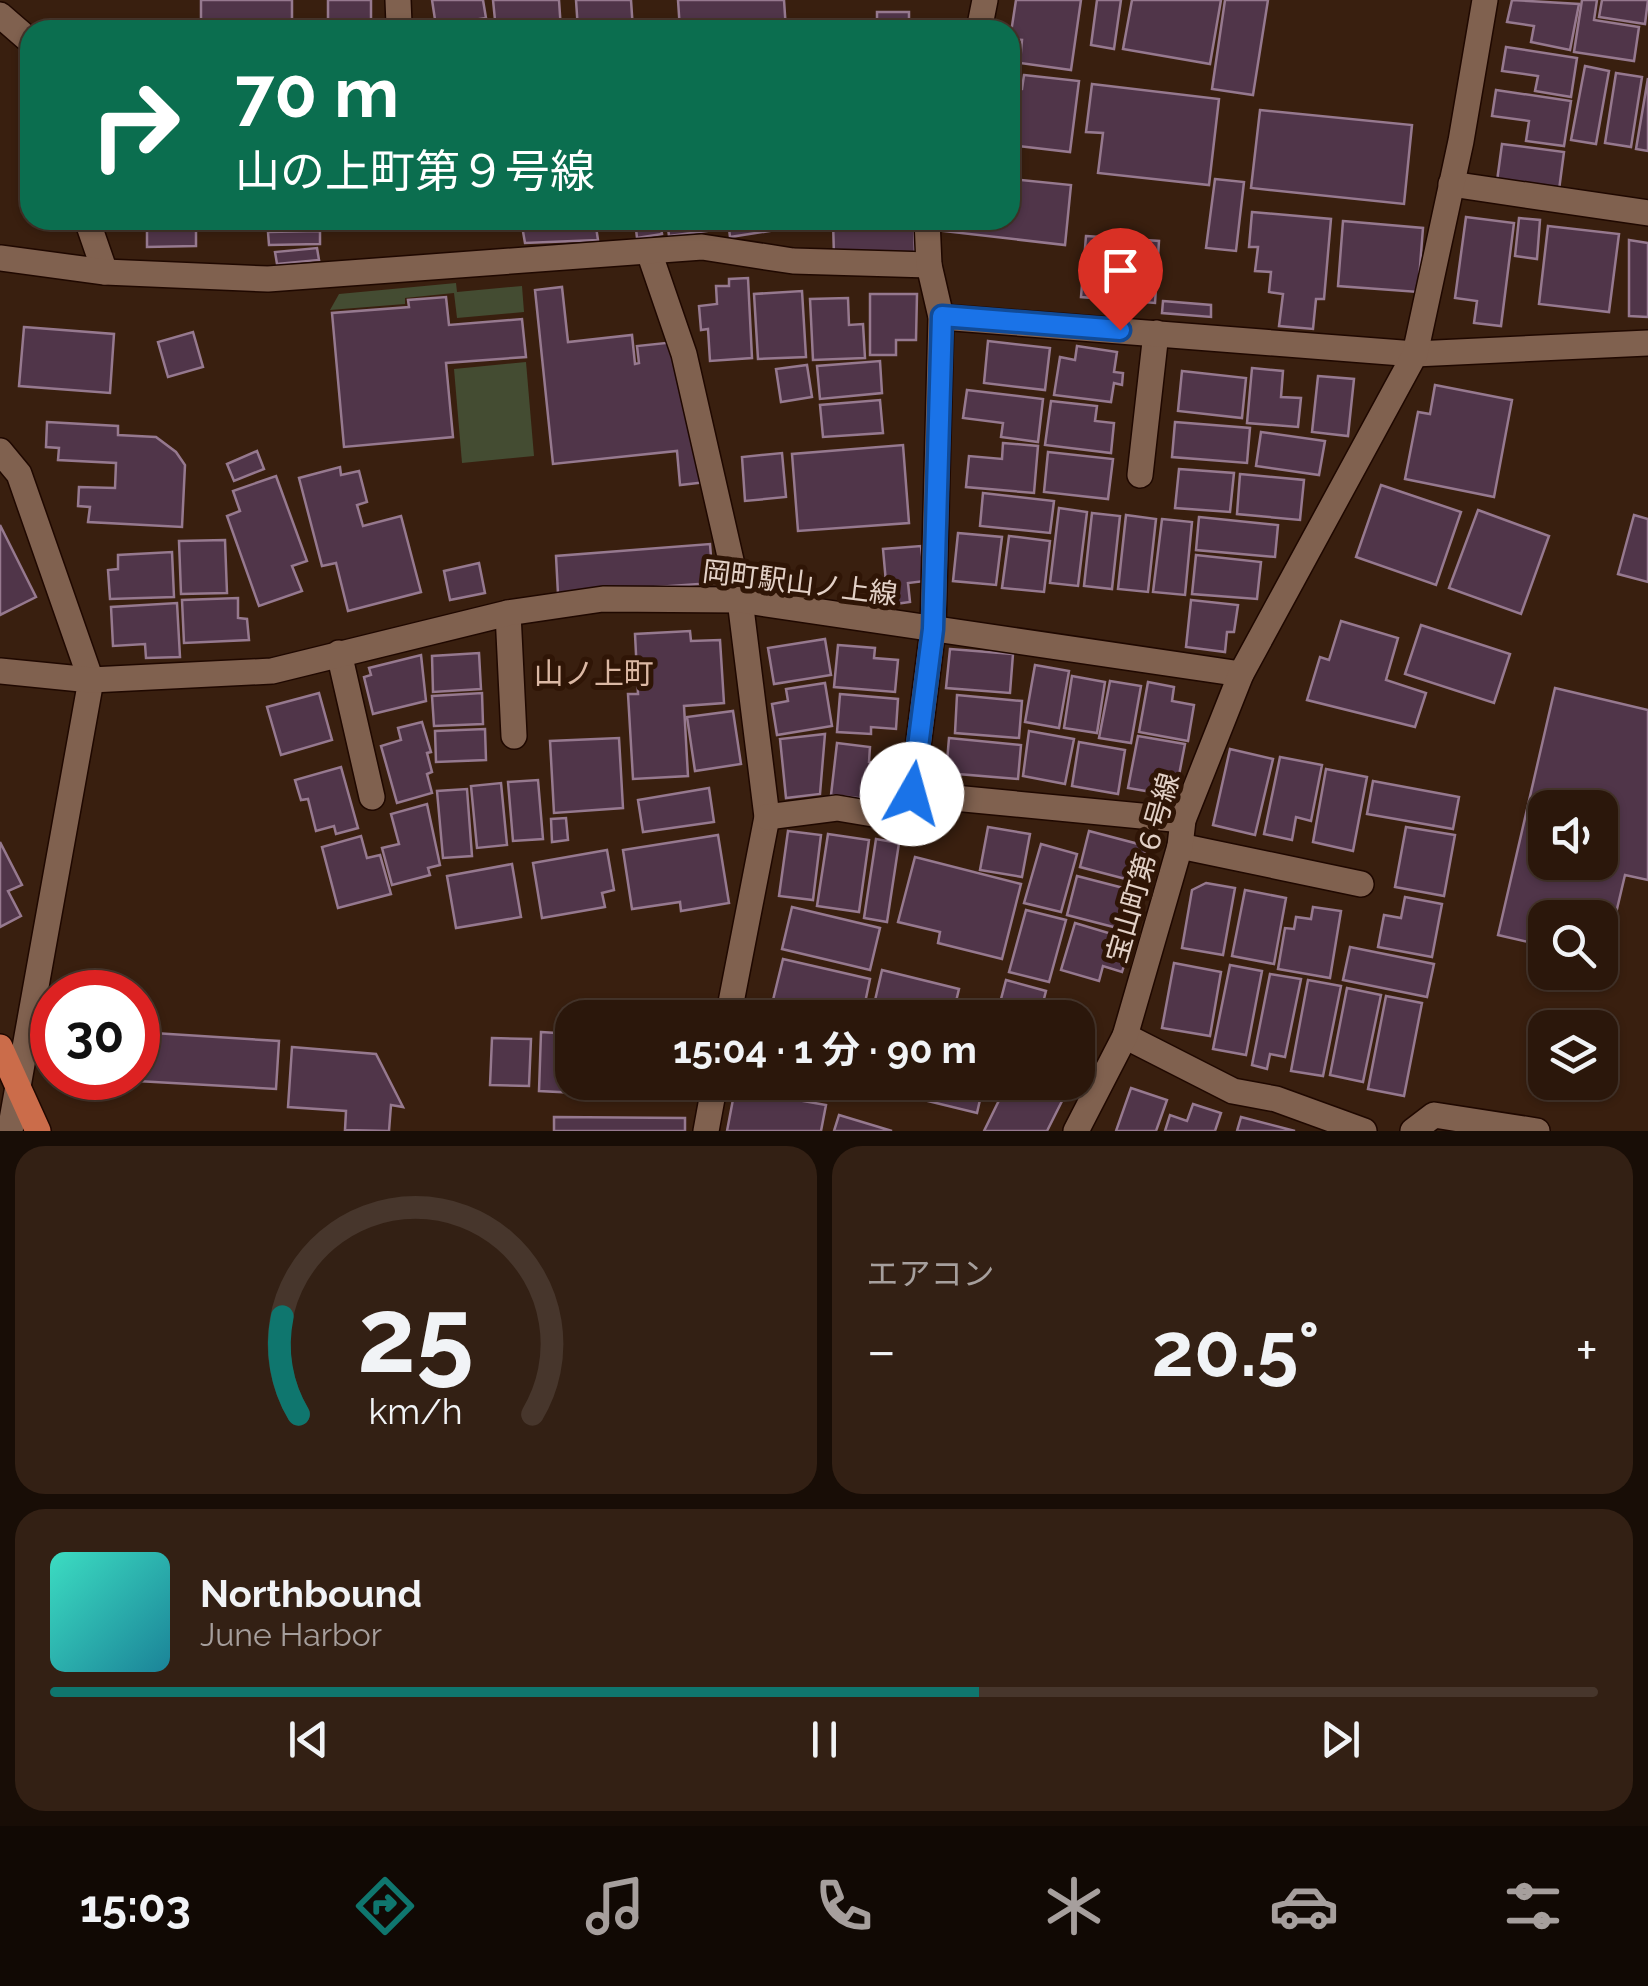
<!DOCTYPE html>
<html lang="ja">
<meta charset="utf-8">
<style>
:root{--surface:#2b170b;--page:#332014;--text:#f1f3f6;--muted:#a69f9d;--line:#47362c;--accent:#0f766e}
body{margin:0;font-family:Raleway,"Noto Sans JP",sans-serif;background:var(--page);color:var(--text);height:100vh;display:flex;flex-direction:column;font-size:38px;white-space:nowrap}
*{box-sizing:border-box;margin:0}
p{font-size:32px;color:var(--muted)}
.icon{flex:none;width:55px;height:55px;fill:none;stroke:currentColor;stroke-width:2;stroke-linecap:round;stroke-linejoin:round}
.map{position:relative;height:1131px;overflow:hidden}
.panel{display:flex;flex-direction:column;gap:15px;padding:15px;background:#180d06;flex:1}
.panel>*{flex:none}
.hud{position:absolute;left:20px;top:20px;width:1000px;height:210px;border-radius:30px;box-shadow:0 2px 8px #0004,0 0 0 2px var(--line);background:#0b6e4f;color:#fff;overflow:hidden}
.controls{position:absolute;left:1528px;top:790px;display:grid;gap:20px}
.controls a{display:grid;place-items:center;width:90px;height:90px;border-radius:20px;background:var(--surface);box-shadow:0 2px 8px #0004,0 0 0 2px var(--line);font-size:50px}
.speed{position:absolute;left:30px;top:970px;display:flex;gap:20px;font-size:50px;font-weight:700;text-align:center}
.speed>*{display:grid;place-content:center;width:130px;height:130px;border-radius:50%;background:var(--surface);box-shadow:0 2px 8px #0004,0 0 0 2px var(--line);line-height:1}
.speed .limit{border:15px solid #d22;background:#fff;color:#111}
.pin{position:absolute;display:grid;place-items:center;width:85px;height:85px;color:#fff;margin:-102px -42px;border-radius:50% 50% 50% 0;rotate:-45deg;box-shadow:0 0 10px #0007}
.pin .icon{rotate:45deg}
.me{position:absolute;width:110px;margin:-55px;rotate:7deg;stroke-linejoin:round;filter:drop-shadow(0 0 8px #0008)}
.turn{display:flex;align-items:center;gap:35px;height:210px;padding:0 50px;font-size:45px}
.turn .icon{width:130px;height:130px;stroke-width:2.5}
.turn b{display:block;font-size:70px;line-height:85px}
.big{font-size:75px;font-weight:700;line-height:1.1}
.panel .widget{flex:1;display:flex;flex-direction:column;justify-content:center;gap:15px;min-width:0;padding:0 35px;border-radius:30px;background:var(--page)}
.panel .dial{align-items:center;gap:0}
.dial svg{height:260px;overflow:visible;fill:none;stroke:var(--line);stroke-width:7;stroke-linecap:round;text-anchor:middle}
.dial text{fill:var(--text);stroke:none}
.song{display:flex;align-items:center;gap:30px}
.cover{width:120px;height:120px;border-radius:15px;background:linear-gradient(135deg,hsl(170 70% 55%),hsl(190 70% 35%))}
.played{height:10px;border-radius:5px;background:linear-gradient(90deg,var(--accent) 60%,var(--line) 60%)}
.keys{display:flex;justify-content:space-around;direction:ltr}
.heat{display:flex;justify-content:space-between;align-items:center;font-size:55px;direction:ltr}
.panel .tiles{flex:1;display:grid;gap:15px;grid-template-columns:1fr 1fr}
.widget:last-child{grid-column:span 2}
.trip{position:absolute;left:555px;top:1000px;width:540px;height:100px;border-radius:30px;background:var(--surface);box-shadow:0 2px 8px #0004,0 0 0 2px var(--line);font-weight:700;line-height:100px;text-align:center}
.tab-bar{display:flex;height:160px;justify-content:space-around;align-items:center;background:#110904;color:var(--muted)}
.tab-bar .icon{width:70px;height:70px}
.tab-bar .selected{color:var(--accent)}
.tab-bar b{font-size:45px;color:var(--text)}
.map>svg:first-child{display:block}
.green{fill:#444c32}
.building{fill:#503549;stroke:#96798f;stroke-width:2.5;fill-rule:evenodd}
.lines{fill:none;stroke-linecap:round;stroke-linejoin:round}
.lane-casing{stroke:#1f0800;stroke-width:28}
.street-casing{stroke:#1f0800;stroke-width:28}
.primary-casing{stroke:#1f0800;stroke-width:28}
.lane{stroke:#80614f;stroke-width:25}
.street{stroke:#80614f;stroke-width:25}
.primary{stroke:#cb6c4a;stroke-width:25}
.route-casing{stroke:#114b97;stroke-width:25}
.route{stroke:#1a73e8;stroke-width:18}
.labels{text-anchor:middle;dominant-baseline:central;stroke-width:10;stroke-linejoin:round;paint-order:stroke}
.street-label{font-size:28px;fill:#e3d1c7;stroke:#2f1506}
.neighbourhood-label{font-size:30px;fill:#dbb8a4;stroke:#2f1506}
</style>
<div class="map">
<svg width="1648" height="1131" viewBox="0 0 1648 1131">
<rect width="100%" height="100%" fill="#391f0f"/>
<g class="green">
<polygon points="456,283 457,292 522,286 524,312 457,318 454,293 405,298 405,304 330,310 339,294"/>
<polygon points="526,362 534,456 462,463 454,369"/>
</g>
<g class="building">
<polygon points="201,0 292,0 292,30 118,30 201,28"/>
<rect x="328" y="0" width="43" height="30"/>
<polygon points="432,0 483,0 486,18 436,26"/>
<polygon points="493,0 559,0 561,30 496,30"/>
<polygon points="576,0 631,0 633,30 578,30"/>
<polygon points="678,0 784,0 786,30 680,30"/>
<polygon points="1016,0 1081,0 1071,70 1020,63 1022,40 1010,39"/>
<polygon points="1097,0 1121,0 1114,49 1091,45"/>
<polygon points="1132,0 1221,0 1210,64 1123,49"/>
<polygon points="1225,0 1268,0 1253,95 1212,89"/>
<polygon points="1512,0 1579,4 1570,50 1531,42 1534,26 1507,22"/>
<polygon points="1582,0 1597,0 1594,20 1639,27 1634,61 1574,52"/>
<polygon points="1602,0 1648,0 1645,24 1599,17"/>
<polygon points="877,12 909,12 909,21 924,22 924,29 935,30 824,30 824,21 877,21"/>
<polygon points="1506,47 1577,58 1571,97 1535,91 1538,76 1502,71"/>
<polygon points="1585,66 1609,71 1596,144 1571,140"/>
<polygon points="1616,73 1642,77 1631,147 1605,143"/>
<polygon points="1024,75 1079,81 1070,152 1010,145 1010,88 1022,89"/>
<polygon points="1648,78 1648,151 1636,149"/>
<polygon points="1092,84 1219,99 1209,185 1098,173 1103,133 1086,132"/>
<polygon points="1496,90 1571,101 1564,146 1526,141 1529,121 1492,116"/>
<polygon points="1260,110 1412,125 1404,204 1251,188"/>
<polygon points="1502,144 1564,152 1559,190 1497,181"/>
<polygon points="1010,179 1071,185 1065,245 943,231 944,220 1010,220"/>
<polygon points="1215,179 1244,182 1236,251 1206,248"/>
<polygon points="1252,212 1331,219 1324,299 1316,299 1313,329 1279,326 1283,294 1269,292 1271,272 1255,271 1258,247 1249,247"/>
<polygon points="1466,217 1514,223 1501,326 1474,323 1477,301 1455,298"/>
<polygon points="1519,218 1540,220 1537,259 1515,256"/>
<polygon points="122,220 290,220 196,222 196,246 147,247 147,227 122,227"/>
<rect x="372" y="220" width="41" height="8"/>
<polygon points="521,220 595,220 598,240 525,243"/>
<polygon points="635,220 660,220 662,234 637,238"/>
<polygon points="667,220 721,220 722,229 669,236"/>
<polygon points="728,220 774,220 776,230 730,237"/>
<polygon points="833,220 914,220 915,256 834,257"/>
<polygon points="1343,221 1423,228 1418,292 1338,286"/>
<polygon points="1548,226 1619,234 1609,312 1539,304"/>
<polygon points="320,231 320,244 269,245 268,232"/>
<polygon points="1086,236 1159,241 1155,303 1081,297"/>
<polygon points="1629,240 1648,243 1648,317 1629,316"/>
<polygon points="317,248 319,260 277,264 275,252"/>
<polygon points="748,278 752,358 710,361 708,329 701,330 699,306 717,304 716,286 729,286 729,279"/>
<polygon points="562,287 568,342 632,335 635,364 639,363 637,346 675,342 707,482 680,485 677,451 553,464 535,290"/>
<polygon points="802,291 806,357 758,359 754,294"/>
<polygon points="870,294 917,294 916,340 896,340 896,355 870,355"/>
<polygon points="446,297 449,325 522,319 526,357 446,363 453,437 344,447 332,313 409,307 408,300"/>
<polygon points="848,298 849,325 863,324 865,358 813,360 810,299"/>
<polygon points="1163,301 1211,305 1211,317 1162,313"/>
<polygon points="24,327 114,334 110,393 19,386"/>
<polygon points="193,332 203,367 168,377 158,342"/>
<polygon points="988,341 1050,348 1045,390 984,383"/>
<polygon points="1077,346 1117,352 1114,372 1123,373 1122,385 1114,383 1111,402 1054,395 1060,357 1075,360"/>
<polygon points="880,361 882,393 820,399 817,366"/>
<polygon points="807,365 812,397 781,402 776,369"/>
<polygon points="1252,368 1283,371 1281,397 1301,398 1298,427 1247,423"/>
<polygon points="1182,371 1246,378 1242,418 1178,411"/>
<polygon points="1318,376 1354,379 1348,436 1312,432"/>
<polygon points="1435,385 1512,400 1494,497 1405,479 1418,412 1430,414"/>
<polygon points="967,390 1043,399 1038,442 1001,437 1003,423 963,418"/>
<polygon points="880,400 883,433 823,437 820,405"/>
<polygon points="1051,401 1097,406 1095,421 1114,423 1111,453 1045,445"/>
<polygon points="47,422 118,426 118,435 156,437 176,452 185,465 182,527 88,522 90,507 78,506 79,487 115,488 116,463 58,460 59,448 46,447"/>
<polygon points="1175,422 1250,428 1247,463 1172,457"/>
<polygon points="1261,432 1325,441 1319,475 1256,466"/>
<polygon points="1003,443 1038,446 1034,493 966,487 969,456 1002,459"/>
<polygon points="903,445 909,523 798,531 792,454"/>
<polygon points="257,451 264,469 234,481 227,464"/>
<polygon points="1048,452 1113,459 1108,499 1044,492"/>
<polygon points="782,453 786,497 745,501 742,457"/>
<polygon points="340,467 341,475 359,471 367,502 357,505 363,526 401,516 421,592 348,611 336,563 322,566 299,478"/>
<polygon points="1179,469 1234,473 1230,512 1175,508"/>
<polygon points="1240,474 1304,480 1300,520 1237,514"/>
<polygon points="276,476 307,561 292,566 302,591 259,606 227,516 240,511 233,491"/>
<polygon points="1381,485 1461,512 1436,585 1356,557"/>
<polygon points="983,493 1054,501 1050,533 980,526"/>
<polygon points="1059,508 1087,512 1078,586 1050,583"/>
<polygon points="1478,510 1549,536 1521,614 1449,588"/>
<polygon points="1092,513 1120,516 1112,589 1084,586"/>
<polygon points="1126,515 1156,519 1148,592 1118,589"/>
<polygon points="1634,515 1648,519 1648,582 1618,574"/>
<polygon points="1199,517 1278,525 1275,557 1196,550"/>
<polygon points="1162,519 1192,522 1185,595 1153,592"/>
<polygon points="0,525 36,597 0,615"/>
<polygon points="958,533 1002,537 996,585 953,581"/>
<polygon points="1009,536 1050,541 1044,592 1002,588"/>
<polygon points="225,540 227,593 181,594 179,541"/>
<polygon points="710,544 713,583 558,594 556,556"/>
<polygon points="921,546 925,581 908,583 910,602 888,605 883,549"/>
<polygon points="172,552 174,597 110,599 108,570 118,569 118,555"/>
<polygon points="1196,555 1261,562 1257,599 1192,594"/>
<polygon points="479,563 485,593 450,600 444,571"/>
<polygon points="238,598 238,618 247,619 249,640 184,643 182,600"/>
<polygon points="1191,600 1238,605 1234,632 1227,632 1225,652 1186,647"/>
<polygon points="177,603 180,657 146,658 145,644 113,646 111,607"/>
<polygon points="1341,621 1398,638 1386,680 1426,693 1415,727 1307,700 1320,657 1329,660"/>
<polygon points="1421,625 1510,654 1494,703 1405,674"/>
<polygon points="690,631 691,641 720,640 724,703 684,706 688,776 633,779 628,694 638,694 635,634"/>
<polygon points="825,639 831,675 774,684 768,648"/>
<polygon points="838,645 875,648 874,658 898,660 895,692 834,687"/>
<polygon points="950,649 1013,654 1010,693 946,688"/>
<polygon points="479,653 481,689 433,692 432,656"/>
<polygon points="421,655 426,701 373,714 364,677 371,675 369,668"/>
<polygon points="1035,665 1069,671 1059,728 1025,722"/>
<polygon points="1072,676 1105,682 1097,733 1064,728"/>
<polygon points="1110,681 1141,686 1131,743 1099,738"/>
<polygon points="1148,682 1174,687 1172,701 1194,705 1188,741 1139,732"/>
<polygon points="825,683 832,726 777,735 772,704 788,701 786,689"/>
<path d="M 1555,688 L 1648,710 L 1648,880 L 1625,875 L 1605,960 L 1600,958 L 1600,918 L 1545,918 L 1545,946 L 1498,935 ZM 1545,808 L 1600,808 L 1600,862 L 1545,862 Z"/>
<polygon points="319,693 332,740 281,755 267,707"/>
<polygon points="482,693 483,724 434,726 432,696"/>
<polygon points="840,694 898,699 896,729 871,727 871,734 837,732"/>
<polygon points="957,695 1022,701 1019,738 955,733"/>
<polygon points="733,711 741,764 695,771 687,717"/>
<polygon points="422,722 431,752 427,753 432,772 427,774 432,793 397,803 381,746 401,740 398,728"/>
<polygon points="485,729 486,760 436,762 435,731"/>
<polygon points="1029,731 1074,739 1065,784 1023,776"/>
<polygon points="825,734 820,794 786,798 780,739"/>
<polygon points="1138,736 1185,744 1175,796 1128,788"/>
<polygon points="619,738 623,808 554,813 550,741"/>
<polygon points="949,738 1021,745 1018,779 946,773"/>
<polygon points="1079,742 1125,750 1118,794 1072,786"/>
<polygon points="837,743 870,747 869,762 888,764 884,801 831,795"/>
<polygon points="1230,749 1273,759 1255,835 1213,825"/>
<polygon points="1280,757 1322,765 1311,821 1296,817 1292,840 1264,834"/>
<polygon points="341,767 358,828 336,834 334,826 316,831 308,799 301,800 295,780"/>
<polygon points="1326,769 1367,777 1353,851 1313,842"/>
<polygon points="538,780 543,839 513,841 508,782"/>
<polygon points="1373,781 1459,797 1453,829 1367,814"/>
<polygon points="501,783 507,845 477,848 471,786"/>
<polygon points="709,788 714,822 643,832 638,800"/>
<polygon points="467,789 472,856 443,858 437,791"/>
<polygon points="427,804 440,865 428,868 430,875 392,885 382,848 399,844 391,814"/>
<polygon points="566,818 568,840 552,842 551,819"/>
<polygon points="988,827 1030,834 1022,877 980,870"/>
<polygon points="1406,827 1455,835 1444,896 1395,887"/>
<polygon points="788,831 821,835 813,900 779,896"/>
<polygon points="1089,831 1146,846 1137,882 1080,867"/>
<polygon points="828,834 869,840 859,912 817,906"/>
<polygon points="718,835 729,903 681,911 680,902 632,909 623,850"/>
<polygon points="361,836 367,858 380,855 391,894 338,908 322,847"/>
<polygon points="876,839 899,843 887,922 864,918"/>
<polygon points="0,842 22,885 8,891 21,916 0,927"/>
<polygon points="1041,844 1077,854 1061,912 1024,903"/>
<polygon points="607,850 614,890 602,893 605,907 542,918 533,863"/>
<polygon points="915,857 1021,884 1002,959 938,943 940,932 898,922"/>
<polygon points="512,864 521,917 456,928 447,876"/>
<polygon points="1077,876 1135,891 1125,930 1067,915"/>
<polygon points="1206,883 1235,888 1223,955 1182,948 1192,890"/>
<polygon points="1245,890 1286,898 1274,964 1232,956"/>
<polygon points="1405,897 1442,904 1432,957 1378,947 1384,915 1401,918"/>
<polygon points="792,907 880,928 870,970 782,949"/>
<polygon points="1313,907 1341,911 1330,978 1278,969 1285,928 1294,929 1296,917 1311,919"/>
<polygon points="1026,910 1066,920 1049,982 1009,972"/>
<polygon points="1075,923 1132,940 1122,972 1103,966 1099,981 1061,970"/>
<polygon points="1350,947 1434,964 1427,997 1343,980"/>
<polygon points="783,959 870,979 865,1003 841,1015 773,1000"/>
<polygon points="1174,963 1221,972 1210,1036 1162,1028"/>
<polygon points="1230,965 1262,971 1246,1055 1213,1049"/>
<polygon points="882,970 959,989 952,1018 907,1018 873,1009"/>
<polygon points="1270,974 1301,979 1285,1057 1270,1054 1267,1069 1252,1065"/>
<polygon points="1006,980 1046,991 1039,1018 996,1018"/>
<polygon points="1308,980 1341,986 1323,1076 1291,1071"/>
<polygon points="1347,988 1381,995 1363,1082 1330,1075"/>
<polygon points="1386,996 1422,1003 1404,1096 1368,1089"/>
<polygon points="138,1032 279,1041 276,1089 84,1078 138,1078"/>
<polygon points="541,1032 572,1034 572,1082 698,1082 698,1099 539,1091"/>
<polygon points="492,1038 531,1039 529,1086 490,1085"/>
<polygon points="1078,1038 1093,1041 1084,1075 1078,1073"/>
<polygon points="292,1047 376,1054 403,1107 391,1105 389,1131 345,1130 346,1111 288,1107"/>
<polygon points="850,1082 984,1082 977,1113"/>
<polygon points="1008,1082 1069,1087 1047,1131 984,1131"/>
<polygon points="1131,1088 1167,1100 1156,1131 1116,1131"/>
<polygon points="735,1089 826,1105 821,1131 727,1131"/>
<polygon points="1193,1104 1221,1113 1215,1131 1165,1131 1170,1115 1187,1121"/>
<polygon points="839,1115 892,1131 834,1131"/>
<polygon points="554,1117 685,1118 685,1131 554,1131"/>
<polygon points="1241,1117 1295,1131 1237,1131"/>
</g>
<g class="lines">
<defs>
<g id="lane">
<polyline points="398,0 399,24"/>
<polyline points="1140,475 1156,333"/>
<polyline points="508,613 514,736"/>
<polyline points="339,653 372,797"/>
</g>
<g id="street">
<polyline points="0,15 30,41"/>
<polyline points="979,30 985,0"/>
<polyline points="1451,184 1648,213"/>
<polyline points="87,220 105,272"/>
<polyline points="649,252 684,354 740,600 767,817 728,1018"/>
<polyline points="0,258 105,272 268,279 702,247 793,261 929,265"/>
<polyline points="941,317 1415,354 1648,343"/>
<polyline points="0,451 19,474 91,680 10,1131"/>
<polyline points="0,671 91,680 272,671 508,613 603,599 740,600 1241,674"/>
<polyline points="912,794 933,629 941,317 929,265 927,220"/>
<polyline points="767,817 837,808 891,817 912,794 1183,820"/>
<polyline points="1180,846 1361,884"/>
<polyline points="1125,1036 1233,1091 1276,1099 1364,1131"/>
<polyline points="706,1131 715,1082"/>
<polyline points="1076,1131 1125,1036 1180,846 1183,820 1241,674 1415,354 1461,141 1485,0"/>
<polyline points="1413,1131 1434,1115 1537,1131"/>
</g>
<polyline id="primary" points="0,1047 38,1131"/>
</defs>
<use href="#lane" class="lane-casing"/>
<use href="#street" class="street-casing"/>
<use href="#primary" class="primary-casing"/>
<use href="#lane" class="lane"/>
<use href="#street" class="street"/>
<use href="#primary" class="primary"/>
</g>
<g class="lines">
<defs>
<polyline id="route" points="912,794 933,629 942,316 1120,330"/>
</defs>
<use href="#route" class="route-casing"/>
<use href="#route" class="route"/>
</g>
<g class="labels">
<g class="street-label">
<text transform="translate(800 583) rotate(7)">岡町駅山ノ上線</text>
<text transform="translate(1143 868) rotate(-74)">宝山町第６号線</text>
</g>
<g class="neighbourhood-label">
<text x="594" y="673">山ノ上町</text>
</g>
</g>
</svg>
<div class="controls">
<a><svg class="icon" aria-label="sound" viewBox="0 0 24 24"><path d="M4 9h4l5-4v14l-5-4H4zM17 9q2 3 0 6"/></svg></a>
<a><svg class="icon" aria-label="search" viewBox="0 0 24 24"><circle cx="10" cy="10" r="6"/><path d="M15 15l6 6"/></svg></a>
<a><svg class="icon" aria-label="layers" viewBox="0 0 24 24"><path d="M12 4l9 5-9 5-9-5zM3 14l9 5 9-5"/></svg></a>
</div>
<div class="speed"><div class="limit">30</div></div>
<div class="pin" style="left:1120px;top:330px;background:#d93025"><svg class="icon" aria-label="arrive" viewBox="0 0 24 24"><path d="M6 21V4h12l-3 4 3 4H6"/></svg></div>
<svg class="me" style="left:912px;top:794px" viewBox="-20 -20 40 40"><circle r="19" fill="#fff"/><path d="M0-13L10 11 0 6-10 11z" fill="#1a73e8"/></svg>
<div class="trip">15:04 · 1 分 · 90 m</div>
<div class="hud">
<div class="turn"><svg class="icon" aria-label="right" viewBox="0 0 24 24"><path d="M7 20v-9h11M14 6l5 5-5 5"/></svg><div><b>70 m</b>山の上町第９号線</div></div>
</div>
</div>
<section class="panel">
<div class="tiles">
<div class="widget dial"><svg viewBox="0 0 100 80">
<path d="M14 69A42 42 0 1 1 86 69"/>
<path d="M14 69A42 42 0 0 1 9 39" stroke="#0f766e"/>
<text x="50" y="56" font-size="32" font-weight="700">25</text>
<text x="50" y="72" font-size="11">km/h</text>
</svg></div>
<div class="widget"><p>エアコン</p>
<div class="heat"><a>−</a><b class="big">20.5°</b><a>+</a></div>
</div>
<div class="widget">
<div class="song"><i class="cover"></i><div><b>Northbound</b><p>June Harbor</p></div></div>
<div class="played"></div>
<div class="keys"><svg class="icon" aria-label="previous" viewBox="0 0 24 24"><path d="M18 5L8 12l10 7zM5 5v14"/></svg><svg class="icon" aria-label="pause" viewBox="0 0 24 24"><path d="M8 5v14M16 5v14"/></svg><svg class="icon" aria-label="next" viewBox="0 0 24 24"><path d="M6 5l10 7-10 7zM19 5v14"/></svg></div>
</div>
</div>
</section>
<nav class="tab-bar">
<b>15:03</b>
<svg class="icon selected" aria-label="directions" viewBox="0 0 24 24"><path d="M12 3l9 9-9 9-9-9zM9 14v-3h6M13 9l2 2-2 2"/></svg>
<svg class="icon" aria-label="music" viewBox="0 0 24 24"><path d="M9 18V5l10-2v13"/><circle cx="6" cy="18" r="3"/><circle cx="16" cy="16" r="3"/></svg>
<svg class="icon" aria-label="phone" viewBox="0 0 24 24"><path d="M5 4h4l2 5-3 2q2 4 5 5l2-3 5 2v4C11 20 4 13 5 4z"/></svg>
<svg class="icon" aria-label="climate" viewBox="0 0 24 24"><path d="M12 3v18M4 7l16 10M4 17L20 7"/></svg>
<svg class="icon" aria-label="car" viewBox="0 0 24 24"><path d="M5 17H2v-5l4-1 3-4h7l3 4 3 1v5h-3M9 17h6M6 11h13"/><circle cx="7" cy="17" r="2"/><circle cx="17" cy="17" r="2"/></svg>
<svg class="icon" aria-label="filters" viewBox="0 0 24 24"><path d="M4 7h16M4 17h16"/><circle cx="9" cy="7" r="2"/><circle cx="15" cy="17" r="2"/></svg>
</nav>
